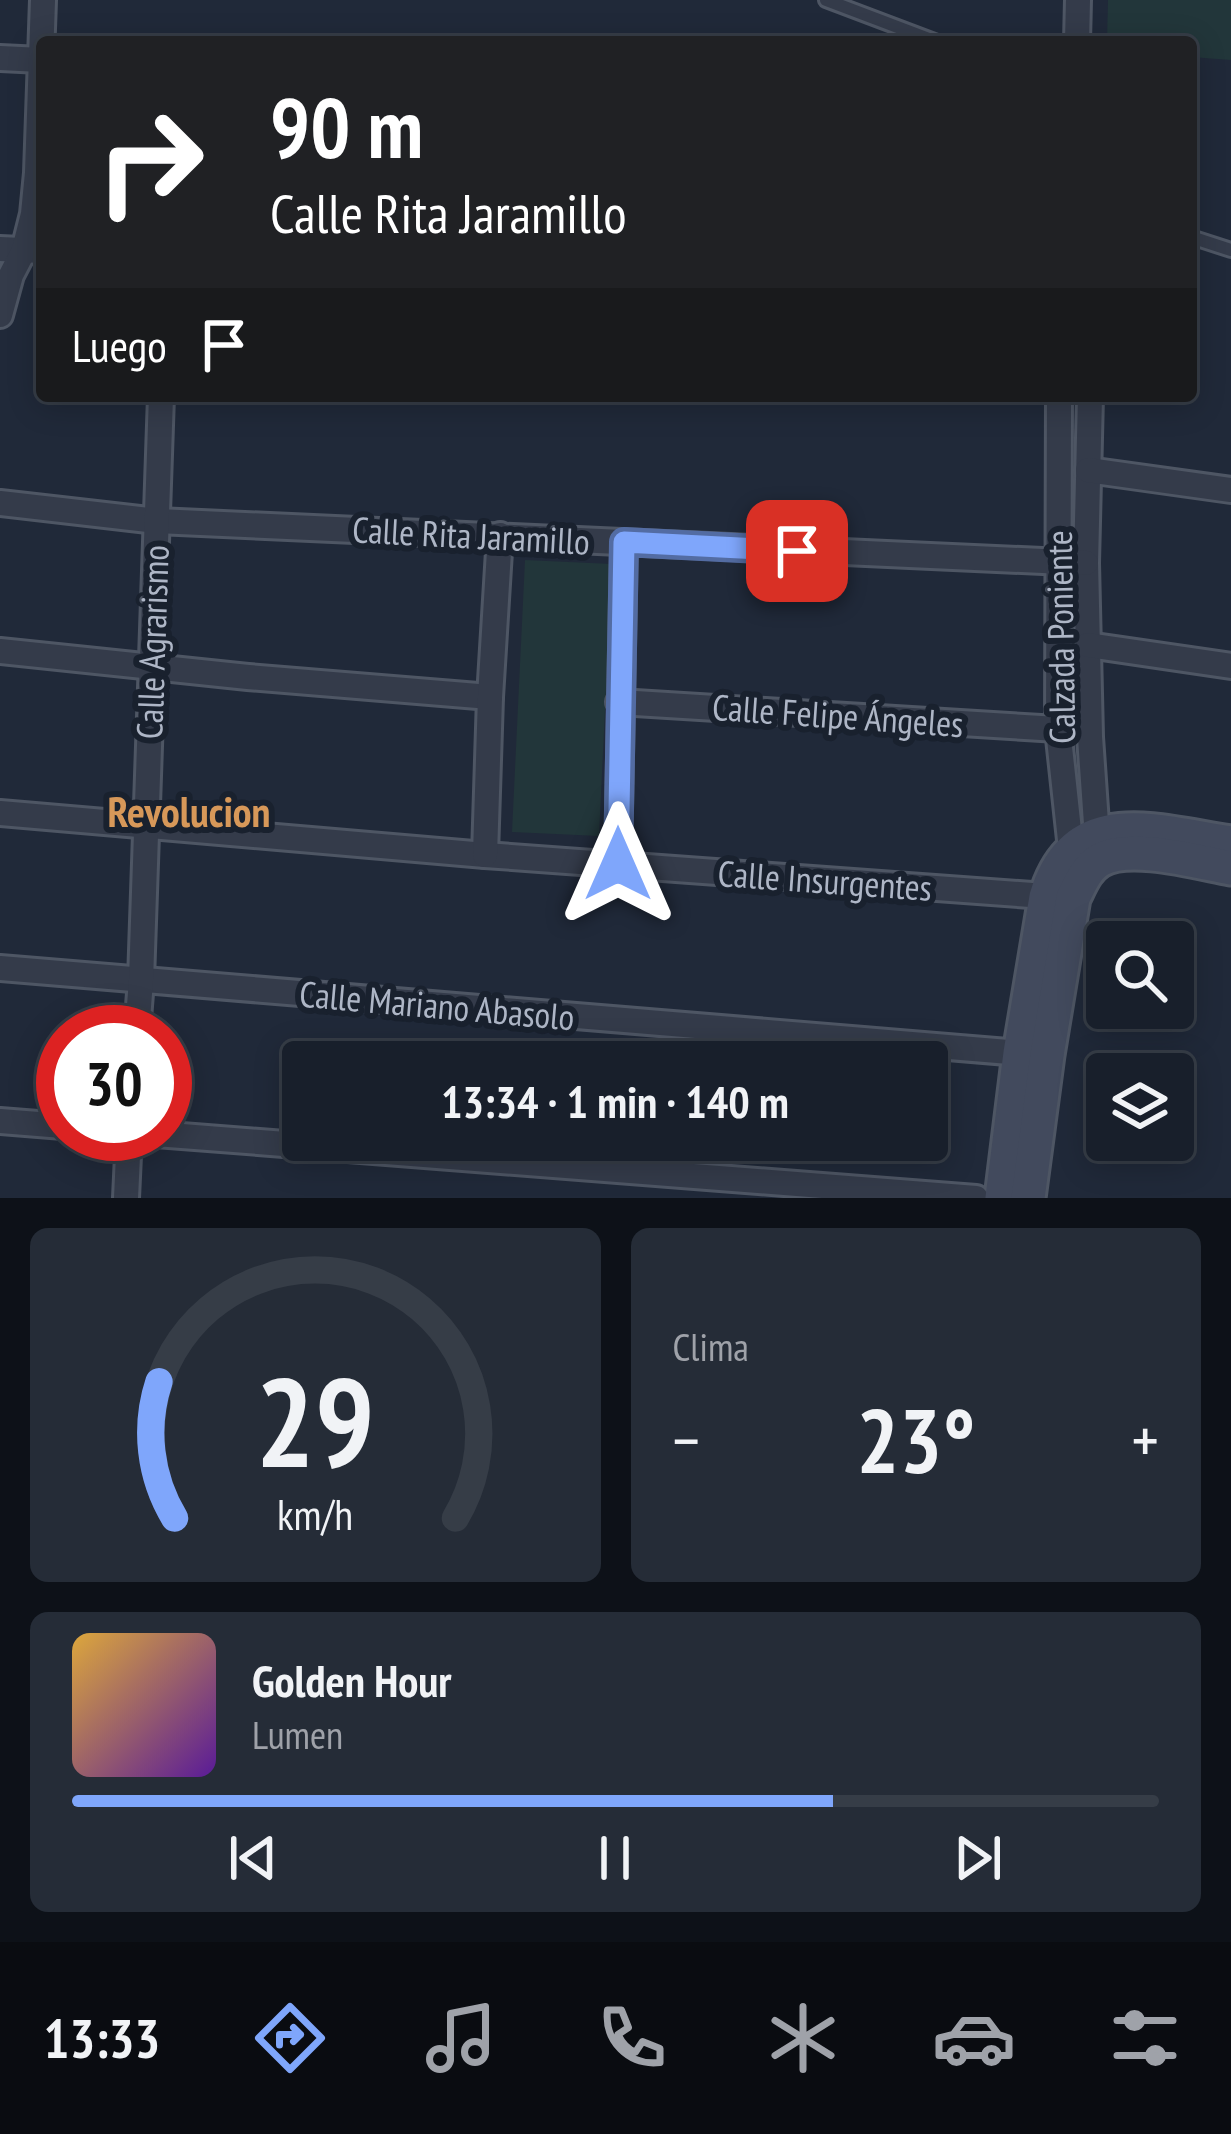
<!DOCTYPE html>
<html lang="es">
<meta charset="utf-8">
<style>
:root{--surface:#181f2b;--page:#252c37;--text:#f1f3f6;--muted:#9fa2a9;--line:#363d47;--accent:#7fa6fb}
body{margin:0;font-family:"PT Sans Narrow",sans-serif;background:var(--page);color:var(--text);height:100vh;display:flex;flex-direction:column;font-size:45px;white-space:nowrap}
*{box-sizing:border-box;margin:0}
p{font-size:39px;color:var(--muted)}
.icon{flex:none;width:66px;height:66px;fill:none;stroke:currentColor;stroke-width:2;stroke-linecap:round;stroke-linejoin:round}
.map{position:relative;height:1198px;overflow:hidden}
.side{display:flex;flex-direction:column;gap:30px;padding:30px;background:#0d1118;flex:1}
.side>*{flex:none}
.top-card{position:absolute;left:36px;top:36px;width:1161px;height:366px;border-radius:12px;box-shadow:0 6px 30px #0003,0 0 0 3px var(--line);background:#202124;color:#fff;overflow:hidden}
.controls{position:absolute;left:1086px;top:921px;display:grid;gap:24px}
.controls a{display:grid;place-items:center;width:108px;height:108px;border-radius:12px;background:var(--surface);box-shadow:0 6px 30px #0003,0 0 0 3px var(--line);font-size:60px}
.speed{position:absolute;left:36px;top:1005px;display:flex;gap:24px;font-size:60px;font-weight:700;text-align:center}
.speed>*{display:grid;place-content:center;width:156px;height:156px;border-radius:50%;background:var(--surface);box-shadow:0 6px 30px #0003,0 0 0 3px var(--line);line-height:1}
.speed .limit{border:18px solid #d22;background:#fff;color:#111}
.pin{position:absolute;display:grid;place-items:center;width:102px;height:102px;color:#fff;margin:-51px;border-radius:24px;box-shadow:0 6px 18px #0006}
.me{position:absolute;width:132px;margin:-66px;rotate:0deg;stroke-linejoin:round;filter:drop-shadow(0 0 9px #0008)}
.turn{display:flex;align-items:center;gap:42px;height:252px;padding:0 36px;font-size:54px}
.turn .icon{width:156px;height:156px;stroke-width:2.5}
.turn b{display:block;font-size:84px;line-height:102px}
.then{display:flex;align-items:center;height:114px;padding:0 36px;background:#0003;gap:24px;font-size:45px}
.big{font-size:90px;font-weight:600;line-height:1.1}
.side .card{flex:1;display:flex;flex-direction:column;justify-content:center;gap:18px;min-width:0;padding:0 42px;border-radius:18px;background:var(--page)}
.side .dial{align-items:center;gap:0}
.dial svg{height:312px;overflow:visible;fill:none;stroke:var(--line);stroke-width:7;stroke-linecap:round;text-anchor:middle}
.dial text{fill:var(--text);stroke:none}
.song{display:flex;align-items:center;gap:36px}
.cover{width:144px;height:144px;border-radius:18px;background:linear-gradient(135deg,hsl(40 70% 55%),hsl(270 70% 35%))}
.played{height:12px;border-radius:6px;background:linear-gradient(90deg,var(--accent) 70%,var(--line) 70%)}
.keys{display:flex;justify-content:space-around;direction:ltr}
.heat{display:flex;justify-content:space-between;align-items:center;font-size:66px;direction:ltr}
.side .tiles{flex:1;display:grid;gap:30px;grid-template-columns:1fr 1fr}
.card:last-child{grid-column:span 2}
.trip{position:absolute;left:282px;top:1041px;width:666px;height:120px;border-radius:12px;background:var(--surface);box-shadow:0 6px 30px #0003,0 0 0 3px var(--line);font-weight:600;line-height:120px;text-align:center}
.tab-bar{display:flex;height:192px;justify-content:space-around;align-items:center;background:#0a0c11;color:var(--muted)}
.tab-bar .icon{width:84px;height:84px}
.tab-bar .current{color:var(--accent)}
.tab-bar b{font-size:54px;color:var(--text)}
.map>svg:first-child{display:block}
.green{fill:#22363a}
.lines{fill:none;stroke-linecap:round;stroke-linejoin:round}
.lane-casing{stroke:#4e5664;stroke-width:18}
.street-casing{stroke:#4e5664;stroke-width:30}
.secondary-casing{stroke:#4e5664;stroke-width:39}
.lane{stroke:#343b4a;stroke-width:12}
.street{stroke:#343b4a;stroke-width:24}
.secondary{stroke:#424a5d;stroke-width:33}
.route-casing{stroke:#536ca3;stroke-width:30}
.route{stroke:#7fa6fb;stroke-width:21}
.labels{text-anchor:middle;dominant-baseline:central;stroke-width:12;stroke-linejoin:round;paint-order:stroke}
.street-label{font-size:36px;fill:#aeb6c6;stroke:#19212e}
.quarter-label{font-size:42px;font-weight:bold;fill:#d79859;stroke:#19212e}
</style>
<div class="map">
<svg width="1231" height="1198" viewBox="0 0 1231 1198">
<rect width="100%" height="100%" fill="#202939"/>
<g class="green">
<polygon points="1108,0 1231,0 1231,60 1191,57 1191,42 1107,42"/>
<polygon points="525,560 612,564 599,836 512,832"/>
</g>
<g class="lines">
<defs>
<g id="lane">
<polyline points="826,0 937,42"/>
<polyline points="1191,237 1231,250"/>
</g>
<g id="street">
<polyline points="1077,42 1078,0"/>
<polyline points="0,58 41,60"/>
<polyline points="0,249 42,251"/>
<polyline points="0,315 11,275 24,250 33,214 37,173 43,0"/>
<polyline points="1059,396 1058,729 1071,849 1081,855"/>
<polyline points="1090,396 1086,563 1090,737 1098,852"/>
<polyline points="1088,470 1231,490"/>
<polyline points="0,503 157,521 1086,563"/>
<polyline points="1088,645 1231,666"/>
<polyline points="0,651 248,677 490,697"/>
<polyline points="619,702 1058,729"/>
<polyline points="0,813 485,855 1059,897"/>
<polyline points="485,855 490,697 500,535"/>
<polyline points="618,864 624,542"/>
<polyline points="0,968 1020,1053"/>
<polyline points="137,1032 141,980 161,396"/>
<polyline points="0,1121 63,1126"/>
<polyline points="156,1134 976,1198"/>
<polyline points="126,1198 129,1134"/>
</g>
<g id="secondary">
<path d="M 1002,1198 L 1020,1053 L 1046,897 C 1074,802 1156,832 1231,843"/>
<path d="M 1028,1198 L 1047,1055 L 1073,898 C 1080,884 1086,868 1100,860 C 1130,843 1198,862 1231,868"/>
</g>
</defs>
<use href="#lane" class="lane-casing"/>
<use href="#street" class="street-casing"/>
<use href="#secondary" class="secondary-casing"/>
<use href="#lane" class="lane"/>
<use href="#street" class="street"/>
<use href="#secondary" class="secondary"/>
</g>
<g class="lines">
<defs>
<polyline id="route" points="618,864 624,542 797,551"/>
</defs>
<use href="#route" class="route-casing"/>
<use href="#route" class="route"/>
</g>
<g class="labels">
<g class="street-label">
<text transform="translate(471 535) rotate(3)">Calle Rita Jaramillo</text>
<text transform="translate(1060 637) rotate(-91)">Calzada Poniente</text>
<text transform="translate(152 642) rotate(-88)">Calle Agrarismo</text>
<text transform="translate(838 715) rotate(4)">Calle Felipe Ángeles</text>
<text transform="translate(825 880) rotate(4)">Calle Insurgentes</text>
<text transform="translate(437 1005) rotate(5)">Calle Mariano Abasolo</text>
</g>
<g class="quarter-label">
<text x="189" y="811">Revolucion</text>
</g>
</g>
</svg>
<div class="controls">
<a><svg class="icon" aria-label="search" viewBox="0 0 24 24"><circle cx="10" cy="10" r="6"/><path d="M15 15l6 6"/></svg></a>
<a><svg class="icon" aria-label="layers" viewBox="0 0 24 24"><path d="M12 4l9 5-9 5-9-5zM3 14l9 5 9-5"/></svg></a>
</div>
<div class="speed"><div class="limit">30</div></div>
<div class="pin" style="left:797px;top:551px;background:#d93025"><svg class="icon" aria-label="arrive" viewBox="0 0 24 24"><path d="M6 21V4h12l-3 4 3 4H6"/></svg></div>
<svg class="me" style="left:618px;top:864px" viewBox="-20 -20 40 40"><path d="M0-17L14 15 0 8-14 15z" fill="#7fa6fb" stroke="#fff" stroke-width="4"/></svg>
<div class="trip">13:34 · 1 min · 140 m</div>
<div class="top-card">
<div class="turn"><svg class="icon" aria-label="right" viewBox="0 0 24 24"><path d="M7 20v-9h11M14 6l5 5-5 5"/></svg><div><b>90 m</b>Calle Rita Jaramillo</div></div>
<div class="then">Luego<svg class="icon" aria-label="arrive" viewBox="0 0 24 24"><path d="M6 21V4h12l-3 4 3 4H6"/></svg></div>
</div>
</div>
<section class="side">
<div class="tiles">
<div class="card dial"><svg viewBox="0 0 100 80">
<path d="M14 69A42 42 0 1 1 86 69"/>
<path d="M14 69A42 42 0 0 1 10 34" stroke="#7fa6fb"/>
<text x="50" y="56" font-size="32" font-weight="700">29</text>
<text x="50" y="72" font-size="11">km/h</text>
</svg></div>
<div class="card"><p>Clima</p>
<div class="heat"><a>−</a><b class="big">23°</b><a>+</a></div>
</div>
<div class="card">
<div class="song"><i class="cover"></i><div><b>Golden Hour</b><p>Lumen</p></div></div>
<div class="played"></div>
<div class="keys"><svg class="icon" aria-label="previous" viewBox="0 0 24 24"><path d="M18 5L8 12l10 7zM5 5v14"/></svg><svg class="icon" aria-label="pause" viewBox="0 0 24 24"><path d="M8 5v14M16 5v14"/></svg><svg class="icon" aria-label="next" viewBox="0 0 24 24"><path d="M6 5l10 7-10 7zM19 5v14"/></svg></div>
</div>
</div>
</section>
<nav class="tab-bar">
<b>13:33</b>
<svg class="icon current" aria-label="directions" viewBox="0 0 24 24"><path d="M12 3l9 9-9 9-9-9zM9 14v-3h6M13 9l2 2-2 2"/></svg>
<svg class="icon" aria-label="music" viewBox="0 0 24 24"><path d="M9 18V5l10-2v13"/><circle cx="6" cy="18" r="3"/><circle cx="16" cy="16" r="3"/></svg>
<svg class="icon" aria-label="phone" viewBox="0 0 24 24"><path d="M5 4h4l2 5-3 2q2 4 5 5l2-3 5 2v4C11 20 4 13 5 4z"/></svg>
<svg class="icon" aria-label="climate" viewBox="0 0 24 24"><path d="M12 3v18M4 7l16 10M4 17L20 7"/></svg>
<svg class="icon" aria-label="car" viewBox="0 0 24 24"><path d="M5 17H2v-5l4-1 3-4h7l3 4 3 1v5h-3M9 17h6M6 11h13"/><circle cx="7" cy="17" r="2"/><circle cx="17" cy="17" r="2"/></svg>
<svg class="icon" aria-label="filters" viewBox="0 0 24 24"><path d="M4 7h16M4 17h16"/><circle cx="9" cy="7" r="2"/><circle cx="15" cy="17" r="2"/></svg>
</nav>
